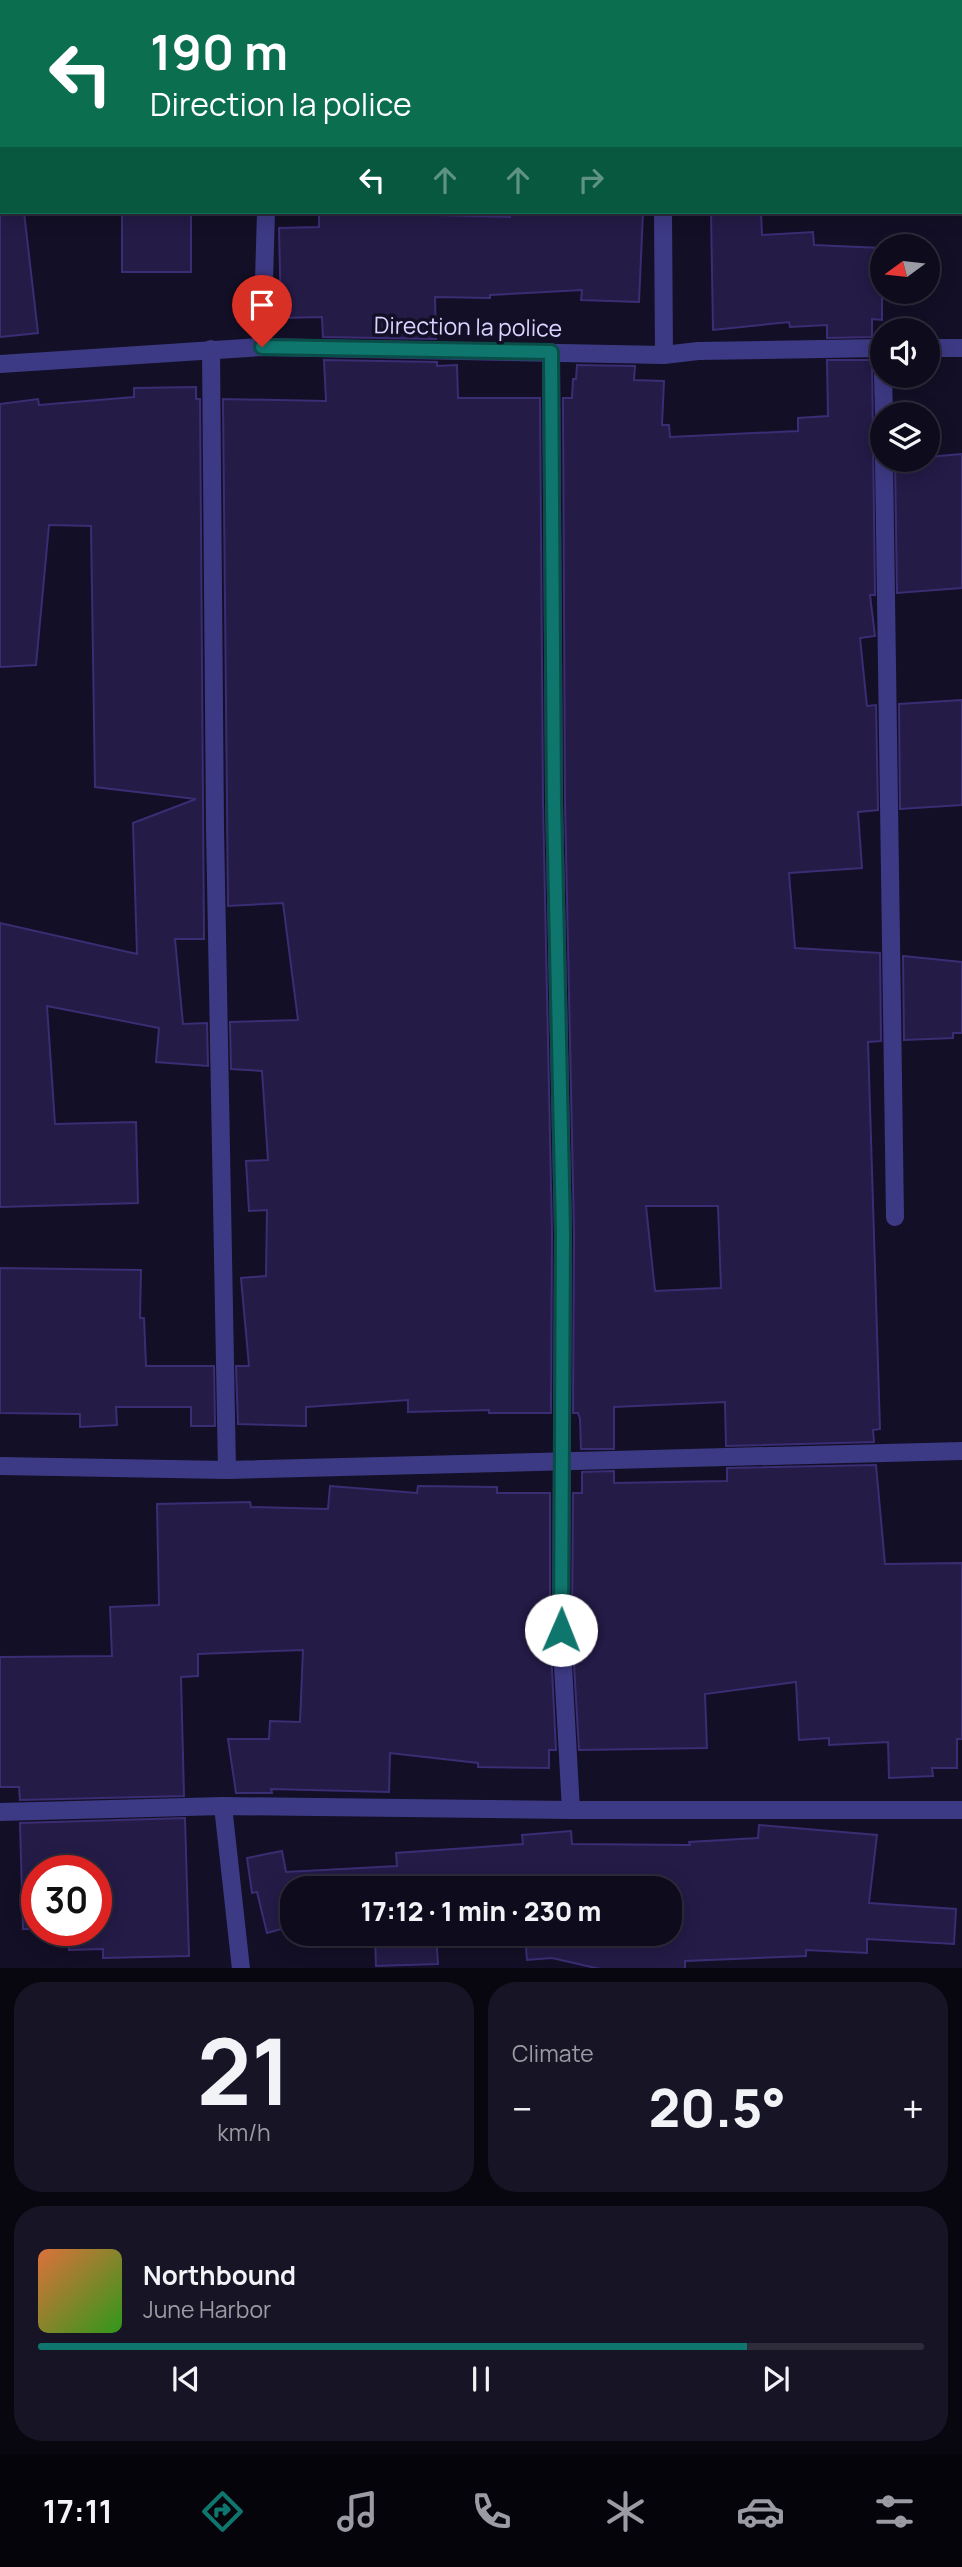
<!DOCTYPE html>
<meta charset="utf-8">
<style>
:root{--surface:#0e0b1c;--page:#171425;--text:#f1f3f6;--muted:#9b9ba3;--line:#2e2b3b;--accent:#0f766e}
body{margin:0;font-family:Manrope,sans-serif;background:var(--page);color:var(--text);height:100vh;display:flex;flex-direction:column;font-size:26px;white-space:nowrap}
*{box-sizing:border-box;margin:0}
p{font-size:23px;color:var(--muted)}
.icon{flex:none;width:38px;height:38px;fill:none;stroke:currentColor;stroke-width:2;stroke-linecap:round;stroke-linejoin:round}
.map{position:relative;height:1968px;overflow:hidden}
.drawer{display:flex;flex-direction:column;gap:14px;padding:14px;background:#08060f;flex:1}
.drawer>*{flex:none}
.guide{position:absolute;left:0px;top:0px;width:962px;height:214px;box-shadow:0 4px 18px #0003,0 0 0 2px var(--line);background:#0b6e4f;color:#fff;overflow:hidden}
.needle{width:46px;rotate:255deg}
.controls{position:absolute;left:870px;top:234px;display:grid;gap:14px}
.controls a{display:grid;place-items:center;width:70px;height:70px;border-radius:50%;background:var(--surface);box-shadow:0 4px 18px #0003,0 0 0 2px var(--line);font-size:35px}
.speed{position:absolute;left:21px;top:1855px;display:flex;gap:14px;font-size:35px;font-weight:700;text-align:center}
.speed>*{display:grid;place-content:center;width:91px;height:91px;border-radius:50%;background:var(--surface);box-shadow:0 4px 18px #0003,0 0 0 2px var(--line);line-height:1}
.speed .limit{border:10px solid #d22;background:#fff;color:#111}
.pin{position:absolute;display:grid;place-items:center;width:60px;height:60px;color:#fff;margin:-72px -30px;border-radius:50% 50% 50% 0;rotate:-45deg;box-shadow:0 0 7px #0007}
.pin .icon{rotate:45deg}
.me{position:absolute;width:77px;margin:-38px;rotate:1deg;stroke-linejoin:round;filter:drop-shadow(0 0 5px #0008)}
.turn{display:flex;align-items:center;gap:24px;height:147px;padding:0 35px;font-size:32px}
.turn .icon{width:91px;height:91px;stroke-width:2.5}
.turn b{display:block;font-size:49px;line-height:60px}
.lanes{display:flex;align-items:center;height:66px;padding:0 35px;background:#0003;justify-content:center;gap:35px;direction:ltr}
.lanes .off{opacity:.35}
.big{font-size:52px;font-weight:800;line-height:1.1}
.drawer .tile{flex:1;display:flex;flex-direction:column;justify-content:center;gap:10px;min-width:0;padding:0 24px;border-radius:28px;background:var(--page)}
.drawer .dial{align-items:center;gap:0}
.dial b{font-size:91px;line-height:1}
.song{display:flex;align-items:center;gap:21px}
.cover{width:84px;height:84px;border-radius:10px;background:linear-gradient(135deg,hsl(20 70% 55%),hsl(110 70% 35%))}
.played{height:7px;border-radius:4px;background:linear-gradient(90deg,var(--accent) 80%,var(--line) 80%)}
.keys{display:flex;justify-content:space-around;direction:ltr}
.heat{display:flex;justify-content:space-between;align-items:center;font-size:38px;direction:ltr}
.drawer .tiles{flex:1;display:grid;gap:14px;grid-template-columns:1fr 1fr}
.tile:last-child{grid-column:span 2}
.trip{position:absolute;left:280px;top:1876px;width:402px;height:70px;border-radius:28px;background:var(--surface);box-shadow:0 4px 18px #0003,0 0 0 2px var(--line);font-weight:800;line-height:70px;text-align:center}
.menu{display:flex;height:112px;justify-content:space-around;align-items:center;background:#06040b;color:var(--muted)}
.menu .icon{width:49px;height:49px}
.menu .selected{color:var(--accent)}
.menu b{font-size:32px;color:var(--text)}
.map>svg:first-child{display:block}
.building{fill:#241b47;stroke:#3b2d73;stroke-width:2;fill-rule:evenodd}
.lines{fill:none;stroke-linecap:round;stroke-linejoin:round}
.minor{stroke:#3d3a85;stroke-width:18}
.route-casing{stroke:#0a4d48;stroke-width:18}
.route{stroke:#0f766e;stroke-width:12}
.labels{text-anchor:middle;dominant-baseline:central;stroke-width:7;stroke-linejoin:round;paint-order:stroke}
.street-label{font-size:23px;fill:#d9d4ff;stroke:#130f26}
</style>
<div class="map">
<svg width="962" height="1969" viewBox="0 0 962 1969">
<rect width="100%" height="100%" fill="#130f26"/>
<g class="building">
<polygon points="0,210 2,212 24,212 38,333 0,337"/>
<rect x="122" y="212" width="69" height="60"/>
<polygon points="319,212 434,212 434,215 510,217 510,212 643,212 639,302 581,300 582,290 490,295 490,298 435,297 436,339 323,337 322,317 281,318 279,228 319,227"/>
<polygon points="711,212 761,212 762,235 813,232 814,245 882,248 882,320 872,319 872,337 827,338 827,325 790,327 789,322 713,330"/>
<polygon points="324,360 437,362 437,366 457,365 458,398 540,398 543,802 552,1233 551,1413 489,1413 489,1410 408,1412 408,1400 306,1407 306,1426 238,1424 236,1366 249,1366 241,1278 266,1276 267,1210 249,1211 246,1161 268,1160 262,1071 231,1069 230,1022 298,1020 283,903 228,906 223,399 326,401"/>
<path d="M 827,360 L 872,360 L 875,595 L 870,595 L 875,636 L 860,638 L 867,706 L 876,705 L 878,810 L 858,812 L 862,868 L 789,873 L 795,948 L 880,953 L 881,1041 L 868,1042 L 880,1429 L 873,1430 L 874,1442 L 726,1446 L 725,1402 L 614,1407 L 614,1449 L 581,1449 L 580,1419 L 578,1413 L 573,1413 L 574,1233 L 565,802 L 563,398 L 572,398 L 573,379 L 576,379 L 577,365 L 635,366 L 634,380 L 664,381 L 662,425 L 669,425 L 670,437 L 798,431 L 798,418 L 828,416 ZM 646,1206 L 718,1206 L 721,1288 L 655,1291 Z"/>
<polygon points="196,387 196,399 200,399 204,939 175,939 183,1024 207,1023 208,1066 156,1062 159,1028 47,1006 55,1124 136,1122 138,1203 0,1207 0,923 137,954 133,823 196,799 95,787 91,526 49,525 36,665 0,667 0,404 38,399 39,405 134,397 134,388"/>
<polygon points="962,454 962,588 897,593 895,460 928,460 928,457"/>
<polygon points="962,700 962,805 900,809 899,704"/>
<polygon points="903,956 962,962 962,1033 953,1033 953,1038 904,1040"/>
<polygon points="0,1268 141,1270 140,1318 144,1318 146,1366 214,1366 215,1426 191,1426 191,1407 116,1407 117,1425 80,1427 80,1414 0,1413"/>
<polygon points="876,1465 885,1564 962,1563 962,1739 957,1739 957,1768 932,1768 933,1776 889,1778 888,1742 829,1745 829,1738 799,1740 796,1682 705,1694 707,1748 579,1750 572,1630 573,1493 582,1493 582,1472 614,1471 614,1483 727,1481 727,1468"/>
<polygon points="330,1486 417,1493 418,1486 497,1487 497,1493 550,1493 550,1630 556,1750 549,1750 549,1768 478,1767 478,1763 390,1753 389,1792 271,1789 272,1793 236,1793 228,1739 269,1739 270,1721 300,1722 303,1650 198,1654 198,1676 181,1677 184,1796 20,1800 19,1787 0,1787 0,1657 112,1656 110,1607 159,1605 157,1504 250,1502 251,1507 328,1509"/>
<polygon points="185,1818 189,1956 103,1958 103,1949 69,1950 68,1930 96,1930 96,1871 37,1871 37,1929 23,1929 20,1823"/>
<polygon points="759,1825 877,1835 869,1903 956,1909 954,1944 867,1939 867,1953 806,1950 806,1956 685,1961 685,1969 600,1969 552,1958 527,1960 525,1934 670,1934 670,1888 292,1888 292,1926 267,1933 257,1892 252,1893 247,1858 282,1851 286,1872 397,1866 396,1853 523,1844 522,1835 571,1831 572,1844 690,1845 689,1842 758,1838"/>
<polygon points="333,1934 436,1934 438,1964 376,1966 375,1938 334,1941"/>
</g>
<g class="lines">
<g class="minor">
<polyline points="660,0 660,2"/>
<polyline points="272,2 272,0"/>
<polyline points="663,212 664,355"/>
<polyline points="262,347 266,212"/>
<polyline points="928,348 962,348"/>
<polyline points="211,349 215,828 227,1470"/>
<polyline points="551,352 554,802 563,1233 561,1630 571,1810"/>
<polyline points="0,364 262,347 664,355 698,351 882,348"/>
<polyline points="883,376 884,415"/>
<polyline points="884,460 895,1217"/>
<polyline points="0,1466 227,1470 962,1451"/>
<polyline points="223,1806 241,1969"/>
<polyline points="0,1812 223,1806 571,1810 962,1810"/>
</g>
</g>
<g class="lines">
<defs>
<polyline id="route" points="262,347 551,352 554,803 563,1233 561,1630"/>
</defs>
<use href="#route" class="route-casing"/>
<use href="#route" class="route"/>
</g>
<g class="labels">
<g class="street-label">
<text transform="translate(468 326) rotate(1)">Direction la police</text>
</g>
</g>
</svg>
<div class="controls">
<a><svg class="needle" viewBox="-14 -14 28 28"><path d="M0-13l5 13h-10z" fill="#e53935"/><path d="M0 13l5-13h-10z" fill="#9b9ba3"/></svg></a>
<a><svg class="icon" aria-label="sound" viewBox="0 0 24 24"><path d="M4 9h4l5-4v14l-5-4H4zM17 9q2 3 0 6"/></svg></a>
<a><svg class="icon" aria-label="layers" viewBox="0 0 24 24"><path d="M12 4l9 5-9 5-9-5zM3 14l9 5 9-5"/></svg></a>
</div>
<div class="speed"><div class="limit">30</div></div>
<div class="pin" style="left:262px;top:347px;background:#d93025"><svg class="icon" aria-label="arrive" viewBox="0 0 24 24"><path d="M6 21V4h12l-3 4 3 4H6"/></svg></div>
<svg class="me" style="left:561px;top:1630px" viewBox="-20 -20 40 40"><circle r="19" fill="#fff"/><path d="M0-13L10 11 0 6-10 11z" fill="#0f766e"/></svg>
<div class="trip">17:12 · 1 min · 230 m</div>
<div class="guide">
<div class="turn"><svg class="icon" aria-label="left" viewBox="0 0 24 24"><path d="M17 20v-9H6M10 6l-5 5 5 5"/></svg><div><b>190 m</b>Direction la police</div></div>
<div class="lanes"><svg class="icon" aria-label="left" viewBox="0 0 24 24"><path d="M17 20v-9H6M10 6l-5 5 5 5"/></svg><svg class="icon off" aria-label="ahead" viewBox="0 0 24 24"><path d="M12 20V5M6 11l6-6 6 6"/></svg><svg class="icon off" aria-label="ahead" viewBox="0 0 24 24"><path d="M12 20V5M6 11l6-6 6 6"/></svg><svg class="icon off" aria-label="right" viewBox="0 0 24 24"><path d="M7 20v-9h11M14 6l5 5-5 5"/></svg></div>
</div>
</div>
<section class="drawer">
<div class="tiles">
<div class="tile dial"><b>21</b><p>km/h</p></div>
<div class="tile"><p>Climate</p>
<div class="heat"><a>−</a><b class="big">20.5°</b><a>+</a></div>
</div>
<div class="tile">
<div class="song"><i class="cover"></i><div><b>Northbound</b><p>June Harbor</p></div></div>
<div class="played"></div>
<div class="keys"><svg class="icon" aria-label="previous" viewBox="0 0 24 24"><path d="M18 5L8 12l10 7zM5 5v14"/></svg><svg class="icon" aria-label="pause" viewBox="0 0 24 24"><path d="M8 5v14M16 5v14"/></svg><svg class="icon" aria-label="next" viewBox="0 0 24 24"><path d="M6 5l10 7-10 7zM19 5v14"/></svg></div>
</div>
</div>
</section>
<nav class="menu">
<b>17:11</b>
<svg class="icon selected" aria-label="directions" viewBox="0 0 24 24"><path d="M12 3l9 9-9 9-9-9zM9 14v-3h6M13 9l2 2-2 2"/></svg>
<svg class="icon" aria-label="music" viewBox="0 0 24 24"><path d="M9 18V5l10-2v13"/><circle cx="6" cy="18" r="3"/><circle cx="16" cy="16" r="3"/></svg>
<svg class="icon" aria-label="phone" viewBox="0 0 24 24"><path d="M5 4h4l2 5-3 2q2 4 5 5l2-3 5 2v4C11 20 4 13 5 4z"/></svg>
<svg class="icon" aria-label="climate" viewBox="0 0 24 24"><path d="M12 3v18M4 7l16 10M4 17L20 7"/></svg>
<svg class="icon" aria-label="car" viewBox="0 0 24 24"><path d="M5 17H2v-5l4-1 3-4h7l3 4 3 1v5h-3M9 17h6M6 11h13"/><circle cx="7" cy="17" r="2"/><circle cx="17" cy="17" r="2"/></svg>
<svg class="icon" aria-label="filters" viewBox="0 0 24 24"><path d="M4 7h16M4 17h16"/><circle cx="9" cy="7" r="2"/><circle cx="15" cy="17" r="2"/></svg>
</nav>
